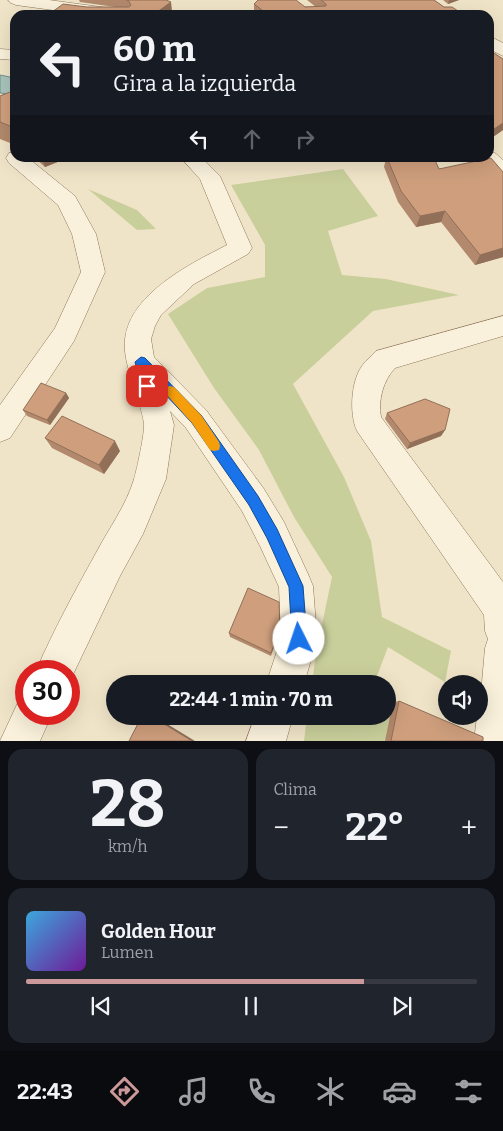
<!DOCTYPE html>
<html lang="es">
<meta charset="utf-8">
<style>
:root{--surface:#171b24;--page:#20242c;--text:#f1f3f6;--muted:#9ea1a6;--line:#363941;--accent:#cc999b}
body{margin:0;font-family:Bitter,serif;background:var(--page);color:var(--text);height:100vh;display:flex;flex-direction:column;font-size:19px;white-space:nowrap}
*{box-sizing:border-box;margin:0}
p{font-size:16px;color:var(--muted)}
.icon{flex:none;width:28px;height:28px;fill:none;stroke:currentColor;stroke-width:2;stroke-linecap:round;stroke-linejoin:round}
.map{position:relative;height:741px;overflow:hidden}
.panel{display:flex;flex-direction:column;gap:8px;padding:8px;background:#0d0f14;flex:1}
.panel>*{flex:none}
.top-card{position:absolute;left:10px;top:10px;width:484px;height:152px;border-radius:15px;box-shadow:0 5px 20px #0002;background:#171b24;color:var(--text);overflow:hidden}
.tools{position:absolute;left:438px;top:675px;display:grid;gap:10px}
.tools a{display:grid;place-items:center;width:50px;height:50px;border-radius:50%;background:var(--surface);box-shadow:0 5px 20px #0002;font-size:25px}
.speed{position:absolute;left:15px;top:660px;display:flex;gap:10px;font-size:25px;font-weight:700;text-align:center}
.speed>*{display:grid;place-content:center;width:65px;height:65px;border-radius:50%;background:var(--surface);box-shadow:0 5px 20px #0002;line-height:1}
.speed .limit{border:8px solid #d22;background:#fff;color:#111}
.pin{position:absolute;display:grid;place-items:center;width:42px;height:42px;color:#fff;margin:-21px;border-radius:10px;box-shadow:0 2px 8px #0006}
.me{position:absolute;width:55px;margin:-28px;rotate:356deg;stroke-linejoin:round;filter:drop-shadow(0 0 4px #0008)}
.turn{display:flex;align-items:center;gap:18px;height:105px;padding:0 20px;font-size:22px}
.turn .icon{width:65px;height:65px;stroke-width:2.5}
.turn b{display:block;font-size:35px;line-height:42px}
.lanes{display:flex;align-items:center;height:48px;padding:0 20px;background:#0003;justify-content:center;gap:25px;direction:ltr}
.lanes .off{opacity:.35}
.big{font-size:38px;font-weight:700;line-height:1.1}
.panel .tile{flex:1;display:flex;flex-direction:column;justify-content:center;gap:8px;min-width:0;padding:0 18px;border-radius:15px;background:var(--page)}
.panel .dial{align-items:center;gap:0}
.dial b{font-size:65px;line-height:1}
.song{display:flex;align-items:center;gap:15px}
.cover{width:60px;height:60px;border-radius:8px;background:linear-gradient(135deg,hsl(200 70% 55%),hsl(280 70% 35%))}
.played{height:5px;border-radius:2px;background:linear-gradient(90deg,var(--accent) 75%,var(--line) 75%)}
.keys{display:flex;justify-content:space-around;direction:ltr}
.heat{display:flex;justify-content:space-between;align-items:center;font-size:28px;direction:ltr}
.panel .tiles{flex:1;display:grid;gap:8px;grid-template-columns:1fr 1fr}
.tile:last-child{grid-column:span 2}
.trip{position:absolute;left:106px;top:675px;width:290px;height:50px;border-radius:25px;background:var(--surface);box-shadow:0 5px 20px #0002;font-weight:700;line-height:50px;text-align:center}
.tabs{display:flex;height:80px;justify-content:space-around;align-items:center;background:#090b0e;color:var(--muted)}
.tabs .icon{width:35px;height:35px}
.tabs .on{color:var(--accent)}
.tabs b{font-size:22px;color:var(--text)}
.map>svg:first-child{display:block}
.green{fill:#c9cf9b}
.water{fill:#a9c4bc;stroke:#6f938a}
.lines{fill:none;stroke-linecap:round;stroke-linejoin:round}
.minor-casing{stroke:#8d765c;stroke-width:1}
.minor{fill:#faf1dc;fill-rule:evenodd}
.wall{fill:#b2896c}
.shaded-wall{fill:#916f58}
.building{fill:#cf9f7d;stroke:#916f58}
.route{fill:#1a73e8;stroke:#114b97}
.slow{fill:#f59e0b}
</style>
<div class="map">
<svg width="503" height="741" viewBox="0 0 503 741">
<rect width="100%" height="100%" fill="#f0e4c8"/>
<g class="green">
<polygon points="343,169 378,216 328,231 342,275 386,279 459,295 373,311 293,384 344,477 371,541 382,617 451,651 445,682 388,647 374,684 312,684 316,653 332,577 294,517 259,450 214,388 168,314 207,288 265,277 265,245 231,185"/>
<polygon points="88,189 137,210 156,229 137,230"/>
<polygon points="388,709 431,739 430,741 304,741 307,716 388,716"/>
</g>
<polygon class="water" points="0,75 15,78 15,90 10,94 0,93"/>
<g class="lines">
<defs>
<g id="minor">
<polygon points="8,0 49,0 123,10 129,12 131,15 89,15 16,5 11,3"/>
<polygon points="489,36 503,43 503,56 489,49"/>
<polygon points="0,49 15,50 15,60 0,59"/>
<polygon points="15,152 15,158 28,158 75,196 96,234 105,272 74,341 10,438 0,442 0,405 55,328 81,272 72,234 58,205 9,163 6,158 9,153"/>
<polygon points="489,152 495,153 503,160 503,178 496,176 478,158 489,158"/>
<path d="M 181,158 L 202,158 L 220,176 L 252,248 L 248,254 L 194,284 L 161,315 L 155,326 L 151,339 L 154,357 L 206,410 L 264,489 L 284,522 L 308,574 L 313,586 L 317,639 L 304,684 L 266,684 L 281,639 L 279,587 L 260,546 L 242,511 L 186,428 L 170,411 L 174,425 L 166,479 L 143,534 L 120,576 L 69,683 L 69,671 L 36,671 C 53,631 75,591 96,553 C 109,528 126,506 134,479 C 137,469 145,432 144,423 C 140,398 122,363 125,339 C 130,293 192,263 227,245 L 200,179 Z"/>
<path d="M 503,316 L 503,336 L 395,368 C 383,381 378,400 381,417 L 503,582 L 503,741 L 474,741 L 477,716 L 479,716 L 485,648 L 488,639 L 485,631 L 484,615 L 357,431 C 349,414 351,381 362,366 C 366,360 372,356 376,351 Z"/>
<polygon points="26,697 26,714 52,714 40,741 0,741 19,700"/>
<polygon points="255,716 293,716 286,741 246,741"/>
</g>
</defs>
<use href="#minor" class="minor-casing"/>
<use href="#minor" class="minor"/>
</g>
<g class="wall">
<polygon points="79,0 166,0 172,11 87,7 115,7 80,2"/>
<polygon points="307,0 434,0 444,7 458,11 457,15 254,15 255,14 254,14 254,4 316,7"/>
<polygon points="443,0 459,0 448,4"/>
<polygon points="489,50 503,130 490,139 489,138"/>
<polygon points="15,90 15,145 0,139 0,96"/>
<polygon points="35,158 77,158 75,159 60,161 45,167"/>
<polygon points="371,158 377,158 375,161"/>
<polygon points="386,158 434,158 439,169 503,172 503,257 475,265 441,222 416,227 398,202 384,167"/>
<polygon points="66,393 69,398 50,425 27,416 23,410"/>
<polygon points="387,413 445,430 441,436 407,449 385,419"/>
<polygon points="45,438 120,451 104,474 52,448"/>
<polygon points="280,630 271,656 230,637 229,633"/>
<polygon points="399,701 483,741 385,741 393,702"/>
</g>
<g class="shaded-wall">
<polygon points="449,0 459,0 448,4"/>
<polygon points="171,2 172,11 167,15 152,15"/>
<polygon points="458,11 457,15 444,15"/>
<polygon points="503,123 503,130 490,139 494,129"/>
<polygon points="42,158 77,158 75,159 60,161 45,167"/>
<polygon points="445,211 441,222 416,227 420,216"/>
<polygon points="503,248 503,257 475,265 480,255"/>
<polygon points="66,393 69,398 50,425 47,420"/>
<polygon points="445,430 441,436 407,449 410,443"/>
<polygon points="115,441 120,451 104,474 99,465"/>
<polygon points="151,716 154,716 195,741 192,741"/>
</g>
<g class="building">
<polygon points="126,0 166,0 171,2 153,15 48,15 63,4 87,7 129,7 131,5 128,0"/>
<polygon points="258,0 296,0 305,7 326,6 326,4 321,0 434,0 444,7 452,7 458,11 444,15 254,15 262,10 254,4"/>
<polygon points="489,50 503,59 503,123 494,129 489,125"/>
<polygon points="15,90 15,128 0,122 0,96"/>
<polygon points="387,158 434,158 439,169 491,158 503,172 503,248 480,255 445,211 420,216 401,191"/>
<polygon points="41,383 66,393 47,420 23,410"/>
<polygon points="425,399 450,409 445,430 410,443 387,413"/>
<polygon points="62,416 115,441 99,465 45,438"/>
<polygon points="248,588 279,602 280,630 271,653 229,633"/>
<polygon points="399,701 483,737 483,741 391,741"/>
<polygon points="142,716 151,716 192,741 129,741"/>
</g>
<polygon class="route" points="141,357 145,358 201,415 258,496 277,529 303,586 307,639 304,644 299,646 294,644 292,639 289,587 267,538 249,505 192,423 151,379 153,386 151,390 143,390 135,362"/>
<polygon class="slow" points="170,386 174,387 201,415 219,442 220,446 219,450 214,451 210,450 192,423 166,394 164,391 166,387"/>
</svg>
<div class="tools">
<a><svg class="icon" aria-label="sound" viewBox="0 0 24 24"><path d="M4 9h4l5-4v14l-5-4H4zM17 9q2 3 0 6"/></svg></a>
</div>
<div class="speed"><div class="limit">30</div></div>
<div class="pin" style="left:147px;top:386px;background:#d93025"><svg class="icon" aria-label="arrive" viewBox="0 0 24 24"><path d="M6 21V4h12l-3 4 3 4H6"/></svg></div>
<svg class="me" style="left:299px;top:639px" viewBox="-20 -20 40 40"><circle r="19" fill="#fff"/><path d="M0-13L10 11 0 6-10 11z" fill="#1a73e8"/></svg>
<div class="trip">22:44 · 1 min · 70 m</div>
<div class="top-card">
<div class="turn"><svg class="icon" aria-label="left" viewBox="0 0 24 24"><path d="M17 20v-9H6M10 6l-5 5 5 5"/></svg><div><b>60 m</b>Gira a la izquierda</div></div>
<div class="lanes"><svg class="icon" aria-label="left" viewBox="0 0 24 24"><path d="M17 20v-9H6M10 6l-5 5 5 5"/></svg><svg class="icon off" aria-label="ahead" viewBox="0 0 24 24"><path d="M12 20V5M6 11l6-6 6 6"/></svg><svg class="icon off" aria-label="right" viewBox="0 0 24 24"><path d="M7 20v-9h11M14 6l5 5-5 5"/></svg></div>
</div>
</div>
<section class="panel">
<div class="tiles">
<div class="tile dial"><b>28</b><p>km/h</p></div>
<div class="tile"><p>Clima</p>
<div class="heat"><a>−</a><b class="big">22°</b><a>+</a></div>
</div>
<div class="tile">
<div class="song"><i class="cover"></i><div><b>Golden Hour</b><p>Lumen</p></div></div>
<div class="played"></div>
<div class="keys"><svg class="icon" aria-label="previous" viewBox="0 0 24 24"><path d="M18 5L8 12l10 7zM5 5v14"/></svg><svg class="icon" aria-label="pause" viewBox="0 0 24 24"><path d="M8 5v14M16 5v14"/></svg><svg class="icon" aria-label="next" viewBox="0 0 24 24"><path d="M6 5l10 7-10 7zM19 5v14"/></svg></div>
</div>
</div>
</section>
<nav class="tabs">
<b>22:43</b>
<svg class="icon on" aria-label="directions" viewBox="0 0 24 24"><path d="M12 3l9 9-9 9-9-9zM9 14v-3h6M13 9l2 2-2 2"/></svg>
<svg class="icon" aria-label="music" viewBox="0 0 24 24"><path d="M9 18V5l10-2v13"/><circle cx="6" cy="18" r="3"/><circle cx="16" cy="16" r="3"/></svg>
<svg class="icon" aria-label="phone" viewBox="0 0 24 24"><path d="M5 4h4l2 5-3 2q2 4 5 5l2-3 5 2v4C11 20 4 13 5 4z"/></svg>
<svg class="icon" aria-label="climate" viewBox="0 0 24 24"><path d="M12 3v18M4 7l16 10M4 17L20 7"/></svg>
<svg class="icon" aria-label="car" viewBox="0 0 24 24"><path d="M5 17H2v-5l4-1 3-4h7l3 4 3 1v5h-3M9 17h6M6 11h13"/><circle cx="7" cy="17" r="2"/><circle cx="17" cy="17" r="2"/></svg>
<svg class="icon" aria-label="filters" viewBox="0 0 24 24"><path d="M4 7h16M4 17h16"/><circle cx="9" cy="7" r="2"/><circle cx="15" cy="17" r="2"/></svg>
</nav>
